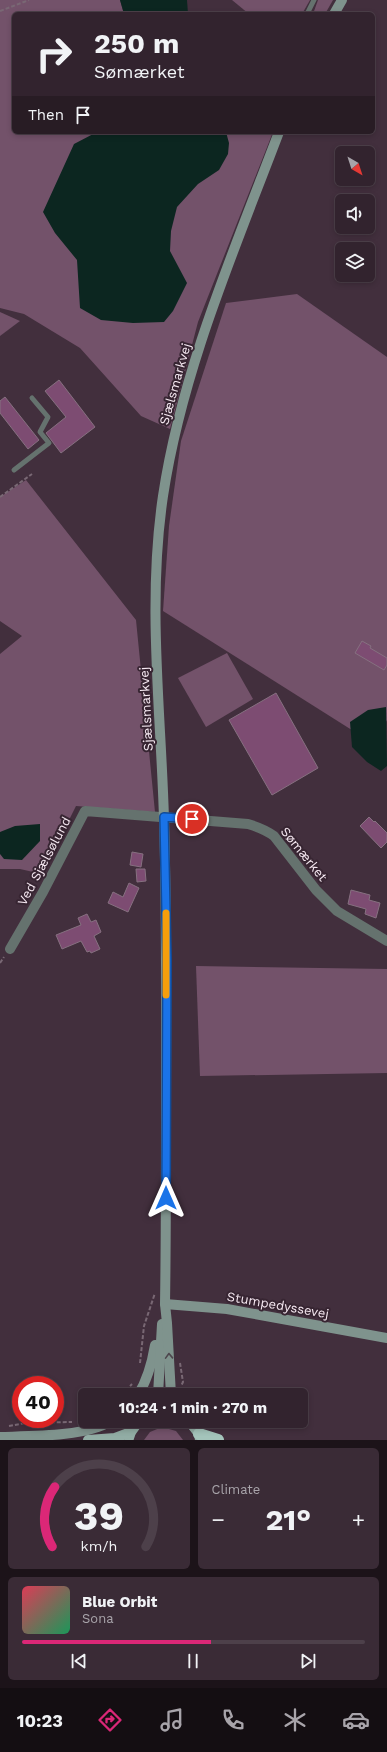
<!DOCTYPE html>
<meta charset="utf-8">
<style>
:root{--surface:#32232e;--page:#3a2b36;--text:#f1f3f6;--muted:#a8a4aa;--line:#4d404a;--accent:#db2777}
body{margin:0;font-family:"Work Sans",sans-serif;background:var(--page);color:var(--text);height:100vh;display:flex;flex-direction:column;font-size:15px;white-space:nowrap}
*{box-sizing:border-box;margin:0}
p{font-size:13px;color:var(--muted)}
.icon{flex:none;width:22px;height:22px;fill:none;stroke:currentColor;stroke-width:2;stroke-linecap:round;stroke-linejoin:round}
.map{position:relative;height:1440px;overflow:hidden}
.details{display:flex;flex-direction:column;gap:8px;padding:8px;background:#1c1319;flex:1}
.details>*{flex:none}
.banner{position:absolute;left:12px;top:12px;width:363px;height:122px;border-radius:6px;box-shadow:0 2px 6px #0003,0 0 0 1px var(--line);background:#32232e;color:var(--text);overflow:hidden}
.needle{width:26px;rotate:141deg}
.fabs{position:absolute;left:335px;top:146px;display:grid;gap:8px}
.fabs a{display:grid;place-items:center;width:40px;height:40px;border-radius:6px;background:var(--surface);box-shadow:0 2px 6px #0003,0 0 0 1px var(--line);font-size:20px}
.speed{position:absolute;left:12px;top:1376px;display:flex;gap:8px;font-size:20px;font-weight:700;text-align:center}
.speed>*{display:grid;place-content:center;width:52px;height:52px;border-radius:50%;background:var(--surface);box-shadow:0 2px 6px #0003,0 0 0 1px var(--line);line-height:1}
.speed .limit{border:6px solid #d22;background:#fff;color:#111}
.pin{position:absolute;display:grid;place-items:center;width:34px;height:34px;color:#fff;margin:-17px;border:2px solid #fff;border-radius:50%;box-shadow:0 1px 4px #0007}
.me{position:absolute;width:44px;margin:-22px;rotate:0deg;stroke-linejoin:round;filter:drop-shadow(0 0 3px #0008)}
.turn{display:flex;align-items:center;gap:14px;height:84px;padding:0 16px;font-size:18px}
.turn .icon{width:52px;height:52px;stroke-width:2.5}
.turn b{display:block;font-size:28px;line-height:34px}
.then{display:flex;align-items:center;height:38px;padding:0 16px;background:#0003;gap:8px;font-size:15px}
.big{font-size:30px;font-weight:700;line-height:1.1}
.details .tile{flex:1;display:flex;flex-direction:column;justify-content:center;gap:6px;min-width:0;padding:0 14px;border-radius:6px;background:var(--page)}
.details .dial{align-items:center;gap:0}
.dial svg{height:104px;overflow:visible;fill:none;stroke:var(--line);stroke-width:7;stroke-linecap:round;text-anchor:middle}
.dial text{fill:var(--text);stroke:none}
.song{display:flex;align-items:center;gap:12px}
.cover{width:48px;height:48px;border-radius:6px;background:linear-gradient(135deg,hsl(350 70% 55%),hsl(150 70% 35%))}
.played{height:4px;border-radius:2px;background:linear-gradient(90deg,var(--accent) 55%,var(--line) 55%)}
.keys{display:flex;justify-content:space-around;direction:ltr}
.heat{display:flex;justify-content:space-between;align-items:center;font-size:22px;direction:ltr}
.details .tiles{flex:1;display:grid;gap:8px;grid-template-columns:1fr 1fr}
.tile:last-child{grid-column:span 2}
.trip{position:absolute;left:78px;top:1388px;width:230px;height:40px;border-radius:6px;background:var(--surface);box-shadow:0 2px 6px #0003,0 0 0 1px var(--line);font-weight:700;line-height:40px;text-align:center}
.tabs{display:flex;height:64px;justify-content:space-around;align-items:center;background:#140e12;color:var(--muted)}
.tabs .icon{width:28px;height:28px}
.tabs .active{color:var(--accent)}
.tabs b{font-size:18px;color:var(--text)}
.map>svg:first-child{display:block}
.green{fill:#73526a}
.water{fill:#0c2620}
.building{fill:#7d4c72;stroke:#867080}
.lines{fill:none;stroke-linecap:round;stroke-linejoin:round}
.path{stroke:#796874;stroke-width:2;stroke-dasharray:4 2;stroke-linecap:butt}
.lane{stroke:#65726e;stroke-width:5}
.street{stroke:#65726e;stroke-width:10}
.secondary{stroke:#7f938d;stroke-width:10}
.primary{stroke:#92ada5;stroke-width:10}
.highway{stroke:#a4c4bb;stroke-width:12}
.oneway{stroke:#4d464d}
.route-casing{stroke:#114b97;stroke-width:10}
.route{stroke:#1a73e8;stroke-width:7}
.slow{stroke:#f59e0b;stroke-width:7}
.labels{text-anchor:middle;dominant-baseline:central;stroke-width:4;stroke-linejoin:round;paint-order:stroke}
.street-label{font-size:13px;fill:#f6e9f2;stroke:#372532}
</style>
<div class="map">
<svg width="387" height="1440" viewBox="0 0 387 1440">
<rect width="100%" height="100%" fill="#422f3d"/>
<g class="green">
<polygon points="0,0 120,0 124,14 14,14 14,132 273,132 198,322 170,429 141,416 80,348 24,314 0,308"/>
<polygon points="232,0 310,0 302,14 249,14"/>
<polygon points="318,0 333,0 325,14 313,14"/>
<polygon points="297,294 387,357 387,720 374,744 163,611 169,526 181,441 226,303"/>
<polygon points="0,312 20,321 0,336"/>
<polygon points="26,480 136,620 155,812 76,806 42,874 20,869 0,869 0,654 22,636 0,621 0,497"/>
<polygon points="227,653 253,699 206,727 178,678"/>
<polygon points="196,966 387,969 387,1073 200,1076"/>
<polygon points="162,1427 176,1431 183,1440 144,1440 150,1432"/>
</g>
<g class="water">
<polygon points="120,0 187,0 188,14 124,14"/>
<polygon points="97,132 226,132 229,143 228,154 219,170 198,184 177,207 171,231 170,251 187,283 173,311 164,322 133,323 101,320 80,308 77,260 55,233 43,212 74,144"/>
<polygon points="386,707 387,766 381,771 367,762 352,747 350,722 368,710"/>
<polygon points="40,824 40,841 22,860 4,859 0,854 0,832 15,826"/>
</g>
<g class="building">
<polygon points="59,380 95,427 61,453 46,433 66,417 45,391"/>
<polygon points="5,397 39,440 28,449 0,413 0,401"/>
<polygon points="362,641 371,646 370,648 387,658 387,665 384,670 355,653"/>
<polygon points="276,693 318,768 272,795 229,720"/>
<polygon points="369,817 374,822 375,821 387,833 387,842 381,848 360,826"/>
<polygon points="132,852 143,854 141,867 130,865"/>
<polygon points="136,869 145,869 146,881 137,882"/>
<polygon points="129,883 139,888 128,912 108,903 113,892 123,897"/>
<polygon points="351,890 370,895 369,900 380,903 376,918 365,914 366,909 348,904"/>
<polygon points="87,914 91,922 96,920 101,932 94,936 100,949 91,953 90,951 87,952 81,941 62,949 56,935 81,925 78,918"/>
</g>
<g class="lines">
<g class="path">
<polyline points="0,11 29,0"/>
<polyline points="0,497 32,474"/>
<polyline points="0,963 4,957"/>
<polyline points="140,1363 144,1326 155,1293"/>
<polyline points="180,1363 183,1382 181,1386"/>
<polyline points="122,1395 132,1384"/>
<polyline points="9,1426 25,1423 72,1422"/>
</g>
<g class="lane">
<polyline points="307,14 314,0"/>
<polyline points="14,470 49,443 40,432 48,417 32,398"/>
</g>
<path class="street" d="M 10,949 L 43,892 L 85,811 L 248,824 C 258,827 266,830 274,836 L 316,890 L 337,911 L 387,941"/>
<g class="secondary">
<polyline points="334,14 342,0"/>
<polyline points="165,1304 227,1309 387,1338"/>
<path d="M 138,1395 C 148,1379 152,1363 155,1345"/>
<polyline points="158,1395 162,1324"/>
<path d="M 171,1395 L 167,1323 L 165,1304 C 166,1240 166,1176 166,1112 C 166,1015 167,917 164,819 C 161,711 147,604 163,496 C 182,370 234,251 279,132"/>
<path d="M 0,1437 C 31,1436 85,1437 111,1421"/>
</g>
<g class="primary">
<polyline points="189,1421 199,1434 200,1440"/>
<polyline points="129,1438 131,1432 139,1421"/>
<polyline points="88,1440 115,1438 131,1432"/>
</g>
<polyline class="highway" points="199,1434 218,1440"/>
</g>
<defs><path id="oneway-chevron" d="M-2-3.5L2.5 0L-2 3.5" fill="none" stroke-width="1.6" stroke-linecap="round" stroke-linejoin="round"/></defs>
<use class="oneway" href="#oneway-chevron" transform="translate(169 1356) rotate(-92)"/>
<g class="lines">
<defs>
<polyline id="route" points="166,1198 167,959 164,817 192,819"/>
</defs>
<use href="#route" class="route-casing"/>
<use href="#route" class="route"/>
<polyline class="slow" points="166,913 166,995"/>
</g>
<g class="labels">
<g class="street-label">
<text transform="translate(175 384) rotate(-74)">Sjælsmarkvej</text>
<text transform="translate(146 709) rotate(-93)">Sjælsmarkvej</text>
<text transform="translate(304 854) rotate(51)">Sømærket</text>
<text transform="translate(44 861) rotate(-62)">Ved Sjælsølund</text>
<text transform="translate(278 1305) rotate(10)">Stumpedyssevej</text>
</g>
</g>
</svg>
<div class="fabs">
<a><svg class="needle" viewBox="-14 -14 28 28"><path d="M0-13l5 13h-10z" fill="#e53935"/><path d="M0 13l5-13h-10z" fill="#a8a4aa"/></svg></a>
<a><svg class="icon" aria-label="sound" viewBox="0 0 24 24"><path d="M4 9h4l5-4v14l-5-4H4zM17 9q2 3 0 6"/></svg></a>
<a><svg class="icon" aria-label="layers" viewBox="0 0 24 24"><path d="M12 4l9 5-9 5-9-5zM3 14l9 5 9-5"/></svg></a>
</div>
<div class="speed"><div class="limit">40</div></div>
<div class="pin" style="left:192px;top:819px;background:#d93025"><svg class="icon" aria-label="arrive" viewBox="0 0 24 24"><path d="M6 21V4h12l-3 4 3 4H6"/></svg></div>
<svg class="me" style="left:166px;top:1198px" viewBox="-20 -20 40 40"><path d="M0-17L14 15 0 8-14 15z" fill="#1a73e8" stroke="#fff" stroke-width="4"/></svg>
<div class="trip">10:24 · 1 min · 270 m</div>
<div class="banner">
<div class="turn"><svg class="icon" aria-label="right" viewBox="0 0 24 24"><path d="M7 20v-9h11M14 6l5 5-5 5"/></svg><div><b>250 m</b>Sømærket</div></div>
<div class="then">Then<svg class="icon" aria-label="arrive" viewBox="0 0 24 24"><path d="M6 21V4h12l-3 4 3 4H6"/></svg></div>
</div>
</div>
<section class="details">
<div class="tiles">
<div class="tile dial"><svg viewBox="0 0 100 80">
<path d="M14 69A42 42 0 1 1 86 69"/>
<path d="M14 69A42 42 0 0 1 16 23" stroke="#db2777"/>
<text x="50" y="56" font-size="32" font-weight="700">39</text>
<text x="50" y="72" font-size="11">km/h</text>
</svg></div>
<div class="tile"><p>Climate</p>
<div class="heat"><a>−</a><b class="big">21°</b><a>+</a></div>
</div>
<div class="tile">
<div class="song"><i class="cover"></i><div><b>Blue Orbit</b><p>Sona</p></div></div>
<div class="played"></div>
<div class="keys"><svg class="icon" aria-label="previous" viewBox="0 0 24 24"><path d="M18 5L8 12l10 7zM5 5v14"/></svg><svg class="icon" aria-label="pause" viewBox="0 0 24 24"><path d="M8 5v14M16 5v14"/></svg><svg class="icon" aria-label="next" viewBox="0 0 24 24"><path d="M6 5l10 7-10 7zM19 5v14"/></svg></div>
</div>
</div>
</section>
<nav class="tabs">
<b>10:23</b>
<svg class="icon active" aria-label="directions" viewBox="0 0 24 24"><path d="M12 3l9 9-9 9-9-9zM9 14v-3h6M13 9l2 2-2 2"/></svg>
<svg class="icon" aria-label="music" viewBox="0 0 24 24"><path d="M9 18V5l10-2v13"/><circle cx="6" cy="18" r="3"/><circle cx="16" cy="16" r="3"/></svg>
<svg class="icon" aria-label="phone" viewBox="0 0 24 24"><path d="M5 4h4l2 5-3 2q2 4 5 5l2-3 5 2v4C11 20 4 13 5 4z"/></svg>
<svg class="icon" aria-label="climate" viewBox="0 0 24 24"><path d="M12 3v18M4 7l16 10M4 17L20 7"/></svg>
<svg class="icon" aria-label="car" viewBox="0 0 24 24"><path d="M5 17H2v-5l4-1 3-4h7l3 4 3 1v5h-3M9 17h6M6 11h13"/><circle cx="7" cy="17" r="2"/><circle cx="17" cy="17" r="2"/></svg>
</nav>
